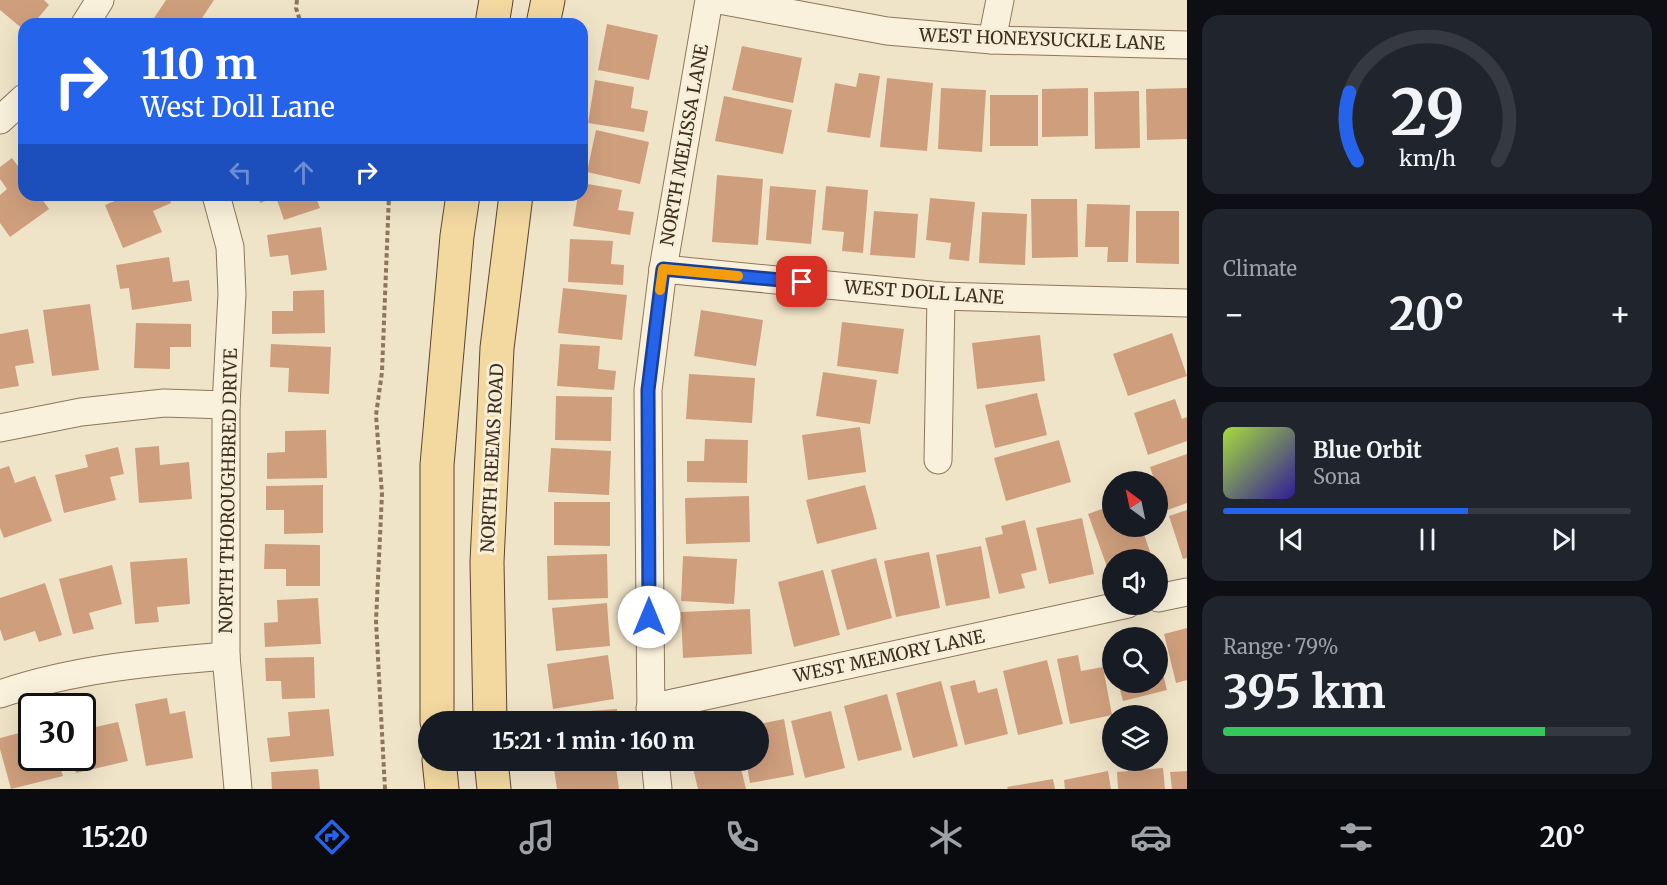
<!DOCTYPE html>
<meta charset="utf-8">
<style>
:root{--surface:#171b24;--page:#20242c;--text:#f1f3f6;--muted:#9ea1a6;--line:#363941;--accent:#2563eb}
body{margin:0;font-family:Merriweather,serif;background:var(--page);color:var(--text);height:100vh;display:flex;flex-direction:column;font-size:22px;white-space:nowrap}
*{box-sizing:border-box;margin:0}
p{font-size:20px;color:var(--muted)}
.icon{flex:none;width:33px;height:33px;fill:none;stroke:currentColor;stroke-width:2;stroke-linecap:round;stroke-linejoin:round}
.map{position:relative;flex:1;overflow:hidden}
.details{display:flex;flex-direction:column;gap:15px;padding:15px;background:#0d0f14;width:480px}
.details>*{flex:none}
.hud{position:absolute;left:18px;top:18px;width:570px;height:183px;border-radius:18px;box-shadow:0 6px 24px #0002;background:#2563eb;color:#fff;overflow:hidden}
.needle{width:39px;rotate:327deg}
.buttons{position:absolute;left:1102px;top:471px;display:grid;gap:12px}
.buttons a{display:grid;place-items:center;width:66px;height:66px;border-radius:50%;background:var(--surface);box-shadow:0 6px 24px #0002;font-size:30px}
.speed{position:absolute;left:18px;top:693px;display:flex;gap:12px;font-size:30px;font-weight:700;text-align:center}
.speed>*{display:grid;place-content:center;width:78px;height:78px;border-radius:50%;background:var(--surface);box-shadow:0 6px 24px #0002;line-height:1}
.speed .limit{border:3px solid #111;border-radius:9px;background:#fff;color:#111}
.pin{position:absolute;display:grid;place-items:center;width:51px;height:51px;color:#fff;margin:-26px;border-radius:12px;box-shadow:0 3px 9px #0006}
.me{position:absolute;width:66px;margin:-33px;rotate:0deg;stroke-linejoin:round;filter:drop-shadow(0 0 4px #0008)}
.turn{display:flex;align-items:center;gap:21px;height:126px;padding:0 24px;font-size:27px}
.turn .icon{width:78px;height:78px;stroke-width:2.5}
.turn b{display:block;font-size:42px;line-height:51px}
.lanes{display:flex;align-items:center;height:57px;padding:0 24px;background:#0003;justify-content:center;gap:30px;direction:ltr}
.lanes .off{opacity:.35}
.big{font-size:45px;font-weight:700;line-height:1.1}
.details .widget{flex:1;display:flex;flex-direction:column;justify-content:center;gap:9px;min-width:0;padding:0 21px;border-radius:18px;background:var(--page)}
.details .dial{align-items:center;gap:0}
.dial svg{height:156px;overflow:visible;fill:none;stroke:var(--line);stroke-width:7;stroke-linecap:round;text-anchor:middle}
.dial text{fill:var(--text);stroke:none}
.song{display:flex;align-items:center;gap:18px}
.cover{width:72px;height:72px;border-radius:9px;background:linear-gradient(135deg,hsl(80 70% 55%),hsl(250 70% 35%))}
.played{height:6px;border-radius:3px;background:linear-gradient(90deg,var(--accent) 60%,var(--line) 60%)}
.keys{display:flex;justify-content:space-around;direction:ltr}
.heat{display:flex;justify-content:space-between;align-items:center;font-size:33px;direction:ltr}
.charge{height:9px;border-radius:4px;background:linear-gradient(90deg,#34c759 79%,var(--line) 0)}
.trip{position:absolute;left:418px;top:711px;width:351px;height:60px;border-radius:30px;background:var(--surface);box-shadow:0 6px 24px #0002;font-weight:700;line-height:60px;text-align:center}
.dock{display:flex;height:96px;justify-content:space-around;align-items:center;background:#090b0e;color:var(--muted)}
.dock .icon{width:42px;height:42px}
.dock .current{color:var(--accent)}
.dock b{font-size:27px;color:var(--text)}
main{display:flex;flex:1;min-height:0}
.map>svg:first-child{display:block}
.building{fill:#cf9f7d}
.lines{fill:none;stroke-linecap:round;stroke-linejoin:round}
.minor-casing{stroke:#8d765c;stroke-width:29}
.major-casing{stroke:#5b4430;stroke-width:35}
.path{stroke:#8d765c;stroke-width:4;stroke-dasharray:4.5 3;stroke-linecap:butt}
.minor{stroke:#faf1dc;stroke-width:27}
.major{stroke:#f3d9a0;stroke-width:33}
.route-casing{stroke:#184099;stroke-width:15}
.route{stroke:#2563eb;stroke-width:10}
.slow{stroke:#f59e0b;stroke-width:10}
.labels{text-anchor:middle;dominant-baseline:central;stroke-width:6;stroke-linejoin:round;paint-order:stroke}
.street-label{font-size:18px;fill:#3d2e20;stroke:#f7eed8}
</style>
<main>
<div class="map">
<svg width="1187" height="789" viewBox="0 0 1187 789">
<rect width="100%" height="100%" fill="#f0e4c8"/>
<g class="building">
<polygon points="0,0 44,0 49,5 33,24 24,24 24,30 0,10"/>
<polygon points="166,0 214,0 198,24 150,24"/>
<polygon points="607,24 658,35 649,80 598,70"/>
<polygon points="742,46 802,58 793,103 732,90"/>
<polygon points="859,73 880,76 870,138 827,132 835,83 856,87"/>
<polygon points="887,78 933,83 927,151 880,147"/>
<polygon points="595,80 634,87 631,108 648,111 644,132 588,123"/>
<polygon points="941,88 986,90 982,152 938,149"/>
<polygon points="1088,88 1088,136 1042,137 1042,89"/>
<polygon points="1187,88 1187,139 1147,140 1146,89"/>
<polygon points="1139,91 1140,148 1095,149 1094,92"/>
<rect x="990" y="95" width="48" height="51"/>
<polygon points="724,96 792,110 783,154 715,141"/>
<polygon points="596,130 649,142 640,184 587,172"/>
<polygon points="12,158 24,174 24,195 39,195 49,209 10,237 0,223 0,195 7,189 0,179 0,167"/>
<polygon points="717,175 763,179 758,245 712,242"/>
<polygon points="582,183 622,190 618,210 634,212 630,235 573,226 578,195 582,195"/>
<polygon points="770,186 816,190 811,244 766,240"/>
<polygon points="826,186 868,190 863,253 842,251 844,232 822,230"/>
<polygon points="129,195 168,195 171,203 153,211 162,232 123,248 105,205"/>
<polygon points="258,195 315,195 320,208 284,220 276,197 260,203"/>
<polygon points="930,198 975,202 969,261 949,259 951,243 926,240"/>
<polygon points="1031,199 1077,199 1078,257 1032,258"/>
<polygon points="1087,204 1130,205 1128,262 1107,262 1108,247 1085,247"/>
<polygon points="874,211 918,214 915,258 870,255"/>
<polygon points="1136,211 1179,211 1179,264 1136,263"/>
<polygon points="982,212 1027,214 1025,265 979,263"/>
<polygon points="321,227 327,270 291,275 288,255 270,257 267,235"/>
<polygon points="570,239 613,241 611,264 624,265 623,285 568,282"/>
<polygon points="169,257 173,282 189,280 192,301 132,310 129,288 120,289 116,265"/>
<polygon points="563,288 627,295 622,340 558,333"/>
<polygon points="324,290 325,333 272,334 272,311 293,311 293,291"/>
<polygon points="90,304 99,370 52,376 43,310"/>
<polygon points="701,310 763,320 756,366 694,356"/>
<polygon points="842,322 904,329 898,374 837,366"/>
<polygon points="136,323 191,324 191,347 170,347 170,369 134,368"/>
<polygon points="28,329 34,363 15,366 19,386 0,389 0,334"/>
<polygon points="1172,333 1187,376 1128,396 1113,354"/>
<polygon points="1040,335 1045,381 977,389 972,343"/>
<polygon points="271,344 331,347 329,394 288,392 289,368 270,367"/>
<polygon points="560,344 600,346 598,369 616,371 614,390 557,386"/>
<polygon points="823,372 877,380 870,424 816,416"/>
<polygon points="689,374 755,378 752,423 686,419"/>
<polygon points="1037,393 1047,435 995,448 985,405"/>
<polygon points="556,396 612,397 611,441 555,440"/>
<polygon points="1175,399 1182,419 1187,417 1187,441 1148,455 1134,413"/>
<polygon points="860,427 866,472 808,480 802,435"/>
<polygon points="326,430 327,478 267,479 267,453 285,452 285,431"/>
<polygon points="705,439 748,440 747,483 687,482 687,461 704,461"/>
<polygon points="1059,440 1071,482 1006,501 994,458"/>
<polygon points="159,446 160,465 189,462 192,499 139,503 135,448"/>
<polygon points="118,447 124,474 110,477 116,500 64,513 55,475 88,467 85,455"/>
<polygon points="551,448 611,451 609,495 548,492"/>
<polygon points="1187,454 1187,503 1165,511 1158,482 1155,482 1150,467"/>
<polygon points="9,466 15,483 35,476 52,521 4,538 0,528 0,469"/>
<polygon points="323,485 323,533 284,534 284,510 266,510 266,486"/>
<polygon points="865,485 877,529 817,544 806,500"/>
<polygon points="749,496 750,542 686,544 685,498"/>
<polygon points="554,502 610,502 610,546 554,545"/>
<polygon points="1113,505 1113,526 1141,526 1153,560 1113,560 1113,577 1111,578 1088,514"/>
<polygon points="1187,510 1187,558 1183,559 1169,516"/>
<polygon points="1082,518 1094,574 1049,584 1036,528"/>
<polygon points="1025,520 1037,570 1021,574 1025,588 999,594 985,538 1003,534 1001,526"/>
<polygon points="265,544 320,545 320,586 286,586 286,569 264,569"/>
<polygon points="981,546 990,598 946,606 936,555"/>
<polygon points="929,552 940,608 896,617 884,561"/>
<polygon points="607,554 608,598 548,600 547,556"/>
<polygon points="683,556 737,559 734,604 681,601"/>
<polygon points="187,558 190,604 157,607 159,622 135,624 130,562"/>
<polygon points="876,558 892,618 847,630 831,570"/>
<polygon points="112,565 122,604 89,613 94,629 73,634 59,579"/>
<polygon points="823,570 840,635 794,647 778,582"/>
<polygon points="45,583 62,635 39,642 35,631 4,641 0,629 0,598"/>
<polygon points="318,598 321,644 265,647 264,623 278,622 277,600"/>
<polygon points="607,603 610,646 556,651 552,608"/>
<polygon points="750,609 752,654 683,658 681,612"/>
<polygon points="1187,628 1187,680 1176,683 1164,634"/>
<polygon points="1113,645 1113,660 1112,660 1109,646"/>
<polygon points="608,655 614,699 553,709 547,664"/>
<polygon points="1078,655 1081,671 1103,667 1112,715 1070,724 1057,659"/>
<polygon points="314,657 315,698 282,699 281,681 266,681 265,658"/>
<polygon points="1159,658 1167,690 1123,701 1118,682 1158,682"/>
<polygon points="1047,660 1063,724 1018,735 1003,671"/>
<polygon points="975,680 978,693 997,688 1008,734 965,745 950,686"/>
<polygon points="941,681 958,746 913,758 896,693"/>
<polygon points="887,694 902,750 858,761 844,706"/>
<polygon points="167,698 170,714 185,711 193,758 146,766 135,704"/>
<polygon points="329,709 334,756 270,762 267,738 290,736 288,712"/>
<polygon points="617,709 618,722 563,722 562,713"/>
<polygon points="831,711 845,768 805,778 791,721"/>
<polygon points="88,713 91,728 118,722 128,761 76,773 73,758 82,758 82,714"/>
<polygon points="784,719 794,775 750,783 746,760 759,760 759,724"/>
<polygon points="19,733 23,749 32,747 32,758 57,758 63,776 11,789 0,749 0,738"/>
<polygon points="691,760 739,760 746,789 698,789"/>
<polygon points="615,761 619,789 557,789 554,769"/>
<polygon points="1163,768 1165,789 1118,789 1117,772"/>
<polygon points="318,769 320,789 272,789 271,772"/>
<polygon points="1108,771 1111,789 1065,789 1064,780"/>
<polygon points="1187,771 1187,789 1172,789 1170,772"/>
<polygon points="1053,779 1055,789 1008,789 1007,787"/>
</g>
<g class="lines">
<defs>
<g id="minor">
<polyline points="719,0 887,31 992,40 1187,45"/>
<polyline points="85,24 100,0"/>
<polyline points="992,40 1000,0"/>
<polyline points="0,120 24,98"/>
<polyline points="216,195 230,247 232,294 226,405 226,656 238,789"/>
<polyline points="663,269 941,296 1187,303"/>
<polyline points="0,428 81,412 164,403 226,405"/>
<polyline points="938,460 941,296"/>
<polyline points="1158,598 1187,592"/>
<path d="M 0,694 C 73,669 150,662 226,656"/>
<polyline points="650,708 1128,604"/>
<polyline points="651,722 648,390 663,269 709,0"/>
<polyline points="655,760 658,789"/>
</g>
<g id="major">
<polyline points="492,24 496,0"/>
<polyline points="543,24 548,0"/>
<polyline points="437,722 437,465 457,236 463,195"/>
<polyline points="490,722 487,562 497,348 516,195"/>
<polyline points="439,760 442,789"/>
<polyline points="491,760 494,789"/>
</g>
</defs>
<use href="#minor" class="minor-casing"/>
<use href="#major" class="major-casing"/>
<g class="path">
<polyline points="297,0 296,8 301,24"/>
<polyline points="385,789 376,621 382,494 376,415 382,372 389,195"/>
</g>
<use href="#minor" class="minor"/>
<use href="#major" class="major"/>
</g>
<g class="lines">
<defs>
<polyline id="route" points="649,617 648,390 663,269 802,282"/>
</defs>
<use href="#route" class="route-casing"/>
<use href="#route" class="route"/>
<polyline class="slow" points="660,290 663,269 738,276"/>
</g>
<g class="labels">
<g class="street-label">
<text transform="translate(1042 39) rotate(2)">WEST HONEYSUCKLE LANE</text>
<text transform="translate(684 145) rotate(-80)">NORTH MELISSA LANE</text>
<text transform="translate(924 292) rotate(4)">WEST DOLL LANE</text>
<text transform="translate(492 458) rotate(-87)">NORTH REEMS ROAD</text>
<text transform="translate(228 491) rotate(-89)">NORTH THOROUGHBRED DRIVE</text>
<text transform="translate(889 656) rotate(-12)">WEST MEMORY LANE</text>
</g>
</g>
</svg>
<div class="buttons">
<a><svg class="needle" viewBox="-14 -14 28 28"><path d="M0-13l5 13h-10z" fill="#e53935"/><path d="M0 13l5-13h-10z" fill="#9ea1a6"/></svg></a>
<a><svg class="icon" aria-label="sound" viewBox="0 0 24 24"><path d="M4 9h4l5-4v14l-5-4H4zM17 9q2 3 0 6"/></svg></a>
<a><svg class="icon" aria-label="search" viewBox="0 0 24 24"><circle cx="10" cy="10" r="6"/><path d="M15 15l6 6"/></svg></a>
<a><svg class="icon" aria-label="layers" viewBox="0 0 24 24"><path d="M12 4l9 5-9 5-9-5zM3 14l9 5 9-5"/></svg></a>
</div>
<div class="speed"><div class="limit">30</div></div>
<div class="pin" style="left:802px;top:282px;background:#d93025"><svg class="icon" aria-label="arrive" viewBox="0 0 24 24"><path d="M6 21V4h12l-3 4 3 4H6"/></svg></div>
<svg class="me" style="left:649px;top:617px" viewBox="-20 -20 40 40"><circle r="19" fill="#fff"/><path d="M0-13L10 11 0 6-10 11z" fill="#2563eb"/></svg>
<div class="trip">15:21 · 1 min · 160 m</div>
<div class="hud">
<div class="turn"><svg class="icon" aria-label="right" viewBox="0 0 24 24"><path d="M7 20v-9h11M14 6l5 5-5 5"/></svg><div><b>110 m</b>West Doll Lane</div></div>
<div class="lanes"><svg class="icon off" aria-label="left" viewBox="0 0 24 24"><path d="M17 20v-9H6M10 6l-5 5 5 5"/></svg><svg class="icon off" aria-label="ahead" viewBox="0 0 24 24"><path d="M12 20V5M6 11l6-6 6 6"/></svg><svg class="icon" aria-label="right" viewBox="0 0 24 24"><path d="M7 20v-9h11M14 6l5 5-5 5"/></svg></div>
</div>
</div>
<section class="details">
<div class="widget dial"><svg viewBox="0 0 100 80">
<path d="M14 69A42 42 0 1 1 86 69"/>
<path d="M14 69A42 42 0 0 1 10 34" stroke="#2563eb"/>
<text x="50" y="56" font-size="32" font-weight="700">29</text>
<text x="50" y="72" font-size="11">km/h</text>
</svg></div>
<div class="widget"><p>Climate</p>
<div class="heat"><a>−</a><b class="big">20°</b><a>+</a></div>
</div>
<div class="widget">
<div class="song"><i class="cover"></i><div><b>Blue Orbit</b><p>Sona</p></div></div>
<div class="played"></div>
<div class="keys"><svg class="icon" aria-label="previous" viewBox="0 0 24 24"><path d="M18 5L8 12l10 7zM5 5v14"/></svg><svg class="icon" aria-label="pause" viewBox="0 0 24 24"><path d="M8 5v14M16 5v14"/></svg><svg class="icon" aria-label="next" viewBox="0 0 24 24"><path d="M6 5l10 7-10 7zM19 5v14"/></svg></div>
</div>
<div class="widget"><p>Range · 79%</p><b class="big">395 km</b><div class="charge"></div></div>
</section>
</main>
<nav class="dock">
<b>15:20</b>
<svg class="icon current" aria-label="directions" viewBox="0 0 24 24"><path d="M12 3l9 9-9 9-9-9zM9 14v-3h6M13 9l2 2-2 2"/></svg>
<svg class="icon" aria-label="music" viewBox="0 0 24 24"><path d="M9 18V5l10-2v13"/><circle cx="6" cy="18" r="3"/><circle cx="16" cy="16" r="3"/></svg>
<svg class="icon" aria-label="phone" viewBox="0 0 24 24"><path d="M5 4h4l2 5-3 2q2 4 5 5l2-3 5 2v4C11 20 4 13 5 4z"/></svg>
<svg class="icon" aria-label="climate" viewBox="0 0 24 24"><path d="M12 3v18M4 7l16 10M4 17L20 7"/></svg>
<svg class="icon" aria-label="car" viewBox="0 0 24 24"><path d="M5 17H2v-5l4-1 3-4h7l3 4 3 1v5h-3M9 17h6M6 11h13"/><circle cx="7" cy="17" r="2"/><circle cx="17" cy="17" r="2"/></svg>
<svg class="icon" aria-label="filters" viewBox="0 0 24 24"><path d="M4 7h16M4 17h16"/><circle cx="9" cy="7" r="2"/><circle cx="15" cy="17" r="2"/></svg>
<b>20°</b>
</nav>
